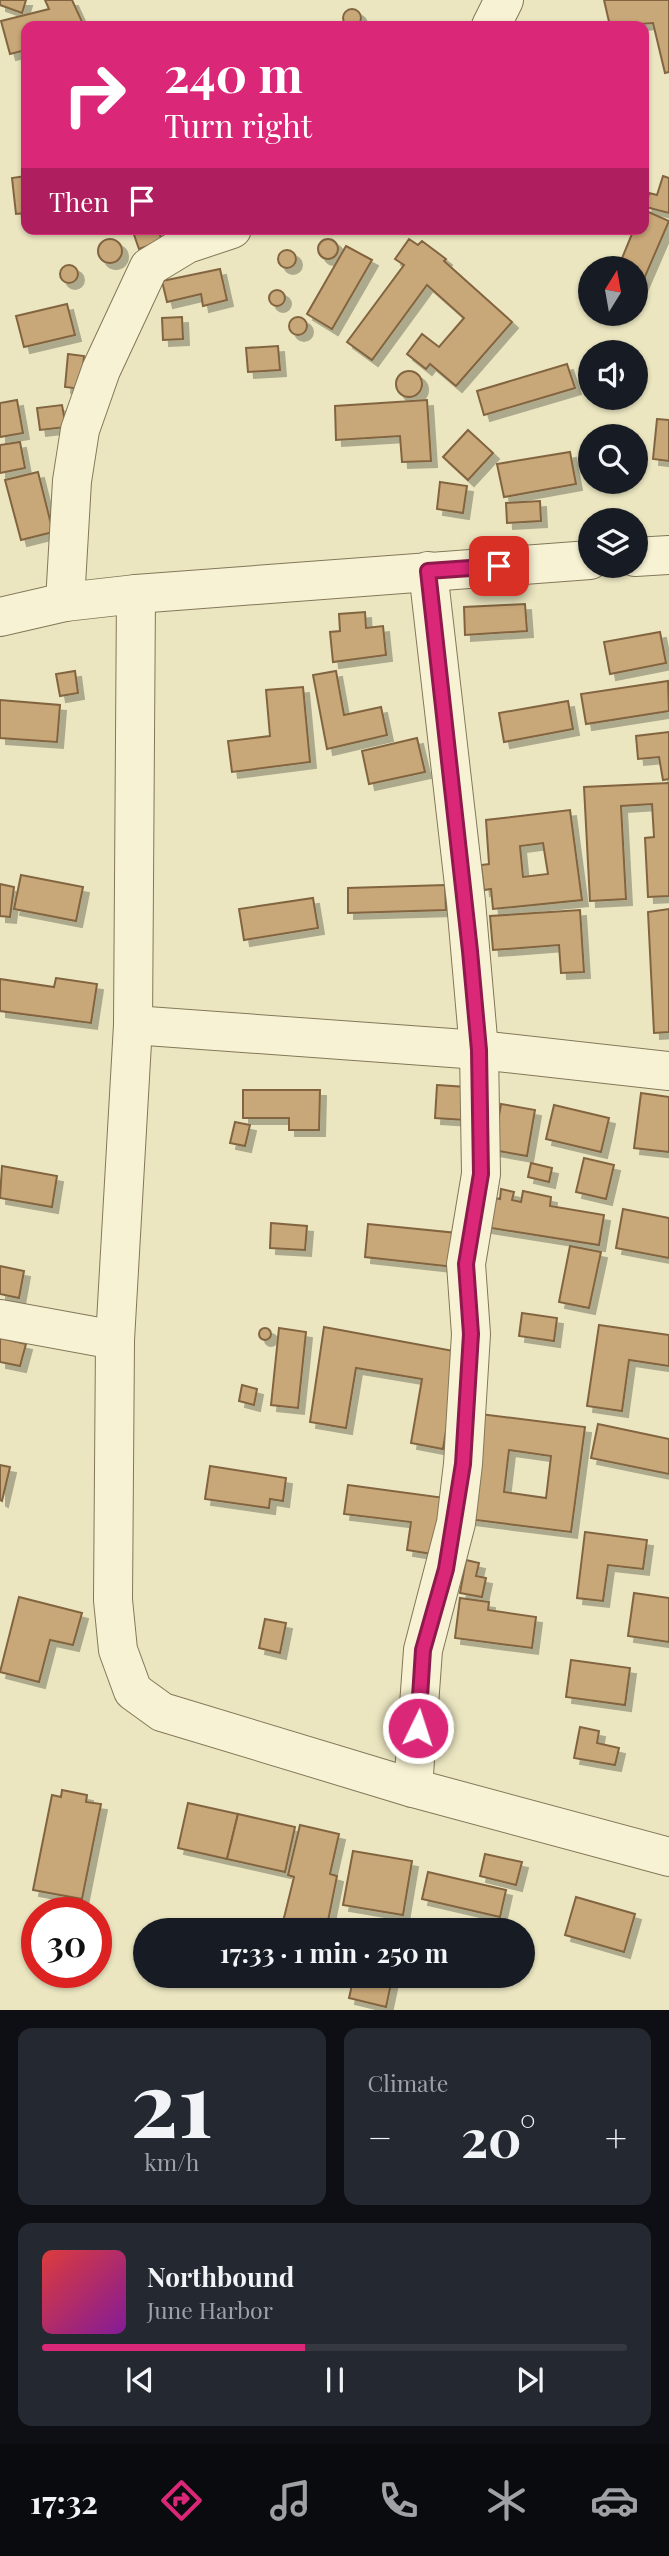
<!DOCTYPE html>
<meta charset="utf-8">
<style>
:root{--surface:#171b24;--page:#242831;--text:#f1f3f6;--muted:#9ea1a6;--line:#363941;--accent:#db2777}
body{margin:0;font-family:"Playfair Display",serif;background:var(--page);color:var(--text);height:100vh;display:flex;flex-direction:column;font-size:26px;white-space:nowrap}
*{box-sizing:border-box;margin:0}
p{font-size:23px;color:var(--muted)}
.icon{flex:none;width:38px;height:38px;fill:none;stroke:currentColor;stroke-width:2;stroke-linecap:round;stroke-linejoin:round}
.map{position:relative;height:2010px;overflow:hidden}
.sheet{display:flex;flex-direction:column;gap:18px;padding:18px;background:#0d0f14;flex:1}
.sheet>*{flex:none}
.hud{position:absolute;left:21px;top:21px;width:628px;height:214px;border-radius:14px;box-shadow:0 2px 5px #0004;background:#db2777;color:#fff;overflow:hidden}
.needle{width:46px;rotate:11deg}
.controls{position:absolute;left:578px;top:256px;display:grid;gap:14px}
.controls a{display:grid;place-items:center;width:70px;height:70px;border-radius:50%;background:var(--surface);box-shadow:0 2px 5px #0004;font-size:35px}
.speed{position:absolute;left:21px;top:1897px;display:flex;gap:14px;font-size:35px;font-weight:700;text-align:center}
.speed>*{display:grid;place-content:center;width:91px;height:91px;border-radius:50%;background:var(--surface);box-shadow:0 2px 5px #0004;line-height:1}
.speed .limit{border:10px solid #d22;background:#fff;color:#111}
.pin{position:absolute;display:grid;place-items:center;width:60px;height:60px;color:#fff;margin:-30px;border-radius:14px;box-shadow:0 4px 10px #0006}
.me{position:absolute;width:77px;margin:-38px;rotate:4deg;stroke-linejoin:round;filter:drop-shadow(0 0 5px #0008)}
.turn{display:flex;align-items:center;gap:24px;height:147px;padding:0 28px;font-size:32px}
.turn .icon{width:91px;height:91px;stroke-width:2.5}
.turn b{display:block;font-size:49px;line-height:60px}
.then{display:flex;align-items:center;height:66px;padding:0 28px;background:#0003;gap:14px;font-size:26px}
.big{font-size:52px;font-weight:700;line-height:1.1}
.sheet .tile{flex:1;display:flex;flex-direction:column;justify-content:center;gap:10px;min-width:0;padding:0 24px;border-radius:14px;background:var(--page)}
.sheet .dial{align-items:center;gap:0}
.dial b{font-size:91px;line-height:1}
.song{display:flex;align-items:center;gap:21px}
.cover{width:84px;height:84px;border-radius:10px;background:linear-gradient(135deg,hsl(0 70% 55%),hsl(290 70% 35%))}
.played{height:7px;border-radius:4px;background:linear-gradient(90deg,var(--accent) 45%,var(--line) 45%)}
.keys{display:flex;justify-content:space-around;direction:ltr}
.heat{display:flex;justify-content:space-between;align-items:center;font-size:38px;direction:ltr}
.sheet .tiles{flex:1;display:grid;gap:18px;grid-template-columns:1fr 1fr}
.tile:last-child{grid-column:span 2}
.trip{position:absolute;left:133px;top:1918px;width:402px;height:70px;border-radius:35px;background:var(--surface);box-shadow:0 2px 5px #0004;font-weight:700;line-height:70px;text-align:center}
.menu{display:flex;height:112px;justify-content:space-around;align-items:center;background:#090b0e;color:var(--muted)}
.menu .icon{width:49px;height:49px}
.menu .on{color:var(--accent)}
.menu b{font-size:32px;color:var(--text)}
.map>svg:first-child{display:block}
.building{fill:#c8a778;stroke:#826540;stroke-width:2;fill-rule:evenodd;filter:url(#shadow)}
.lines{fill:none;stroke-linecap:round;stroke-linejoin:round}
.minor-casing{stroke:#847759;stroke-width:40}
.minor{stroke:#f7f2d3;stroke-width:38}
.route-casing{stroke:#8e194d;stroke-width:18}
.route{stroke:#db2777;stroke-width:12}
</style>
<div class="map">
<svg width="669" height="2010" viewBox="0 0 669 2010">
<defs>
<filter id="shadow"><feDropShadow dx="6" dy="6" stdDeviation="0" flood-color="#0004"/></filter>
</defs>
<rect width="100%" height="100%" fill="#ebe6c0"/>
<g class="building">
<polygon points="0,0 26,0 22,13 0,5"/>
<polygon points="45,0 72,0 84,26 26,26 26,50 10,54 1,21 49,9"/>
<polygon points="604,0 669,0 669,72 665,73 653,23 610,26"/>
<circle cx="352" cy="18" r="9"/>
<polygon points="26,176 26,213 16,214 12,178"/>
<polygon points="663,176 669,178 669,213 646,207 649,193 657,195"/>
<polygon points="644,210 669,221 637,295 635,268 618,268 634,229 644,229"/>
<polygon points="132,229 158,229 162,241 139,249"/>
<circle cx="328" cy="249" r="10"/>
<circle cx="110" cy="251" r="12"/>
<polygon points="409,239 418,245 422,241 446,259 444,261 512,322 456,386 430,364 426,369 407,354 422,334 439,347 464,318 427,285 372,360 347,342 404,265 395,259"/>
<polygon points="346,246 372,260 332,329 307,314"/>
<circle cx="287" cy="259" r="9"/>
<circle cx="69" cy="274" r="9"/>
<polygon points="220,269 227,300 203,306 201,294 167,302 162,281"/>
<circle cx="277" cy="298" r="8"/>
<polygon points="67,304 75,335 24,347 16,316"/>
<circle cx="298" cy="326" r="9"/>
<polygon points="182,317 183,339 163,340 162,318"/>
<polygon points="278,346 280,370 248,372 246,348"/>
<polygon points="68,354 84,356 81,389 65,387"/>
<polygon points="567,364 575,388 484,415 477,391"/>
<circle cx="409" cy="384" r="13"/>
<polygon points="17,400 23,433 0,437 0,403"/>
<polygon points="427,400 431,461 402,462 400,436 336,440 335,406"/>
<polygon points="62,405 66,427 40,430 37,408"/>
<polygon points="657,419 669,420 669,461 653,459"/>
<polygon points="468,430 493,453 468,480 443,457"/>
<polygon points="20,442 25,468 0,473 0,445"/>
<polygon points="570,452 576,484 504,497 497,464"/>
<polygon points="38,472 53,532 21,540 5,480"/>
<polygon points="440,482 467,486 463,513 437,509"/>
<polygon points="540,501 541,521 507,523 506,503"/>
<polygon points="525,604 527,631 465,635 464,607"/>
<polygon points="365,612 366,628 383,626 386,655 333,662 330,632 340,631 339,614"/>
<polygon points="660,632 666,663 610,674 604,642"/>
<polygon points="75,671 78,693 60,696 56,674"/>
<polygon points="336,671 344,715 381,707 387,735 327,749 313,675"/>
<polygon points="668,681 669,711 586,724 581,694"/>
<polygon points="303,687 310,762 232,772 228,741 270,736 266,690"/>
<polygon points="0,700 60,705 57,742 0,738"/>
<polygon points="568,701 573,729 504,742 499,713"/>
<polygon points="669,732 669,779 663,780 659,757 638,759 636,736"/>
<polygon points="417,738 425,772 369,784 362,751"/>
<polygon points="669,783 669,896 648,897 645,838 654,837 652,804 621,806 626,899 590,901 584,787"/>
<path d="M 570,810 L 582,900 L 493,909 L 491,889 L 484,890 L 481,865 L 489,864 L 486,820 ZM 543,843 L 548,874 L 523,877 L 520,846 Z"/>
<polygon points="21,875 83,887 76,921 14,909"/>
<polygon points="0,884 14,887 10,917 0,916"/>
<polygon points="445,885 446,910 348,913 348,888"/>
<polygon points="313,898 318,928 244,940 239,909"/>
<polygon points="669,909 669,1032 654,1033 648,912"/>
<polygon points="580,910 584,972 561,973 559,945 493,950 490,916"/>
<polygon points="56,978 97,984 91,1023 0,1011 0,979 54,987"/>
<polygon points="437,1085 467,1087 465,1120 435,1118"/>
<polygon points="243,1090 320,1090 319,1130 289,1130 289,1118 243,1118"/>
<polygon points="641,1093 669,1097 669,1152 634,1148"/>
<polygon points="501,1104 535,1110 527,1156 493,1150"/>
<polygon points="554,1105 609,1118 601,1152 546,1139"/>
<polygon points="235,1122 250,1125 245,1146 230,1143"/>
<polygon points="584,1158 614,1165 606,1199 576,1192"/>
<polygon points="531,1163 552,1168 549,1182 528,1177"/>
<polygon points="2,1166 57,1176 52,1207 0,1198"/>
<polygon points="501,1189 514,1192 512,1200 521,1202 523,1191 551,1197 550,1206 604,1215 599,1245 485,1227 490,1197 500,1199"/>
<polygon points="623,1209 669,1218 669,1258 616,1248"/>
<polygon points="271,1223 307,1226 305,1250 270,1248"/>
<polygon points="368,1224 457,1233 454,1267 365,1257"/>
<polygon points="570,1246 601,1252 589,1308 559,1302"/>
<polygon points="0,1266 24,1271 19,1298 0,1294"/>
<polygon points="522,1313 557,1318 554,1341 519,1336"/>
<polygon points="599,1325 669,1335 669,1366 629,1360 622,1411 587,1406"/>
<polygon points="324,1327 459,1352 443,1449 411,1443 422,1379 356,1368 346,1428 310,1422"/>
<circle cx="265" cy="1334" r="6"/>
<polygon points="279,1328 306,1332 298,1408 271,1405"/>
<polygon points="0,1338 26,1344 20,1366 0,1362"/>
<polygon points="242,1385 257,1389 254,1405 239,1401"/>
<path d="M 480,1414 L 585,1427 L 571,1532 L 468,1519 ZM 509,1450 L 551,1456 L 546,1498 L 504,1492 Z"/>
<polygon points="598,1424 669,1439 669,1474 591,1458"/>
<polygon points="0,1465 10,1467 2,1501 0,1500"/>
<polygon points="210,1466 286,1478 283,1501 270,1499 269,1508 205,1499"/>
<polygon points="348,1485 445,1498 438,1555 407,1550 411,1522 344,1514"/>
<polygon points="585,1532 647,1540 643,1569 608,1565 603,1601 577,1598"/>
<polygon points="466,1560 479,1563 476,1576 486,1578 482,1597 460,1593"/>
<polygon points="634,1593 669,1598 669,1642 628,1636"/>
<polygon points="19,1597 82,1613 73,1645 50,1640 39,1682 0,1672"/>
<polygon points="460,1598 489,1602 488,1610 536,1617 532,1648 455,1638"/>
<polygon points="265,1619 286,1623 280,1653 259,1648"/>
<polygon points="571,1660 630,1668 625,1705 566,1697"/>
<polygon points="580,1727 599,1731 597,1743 619,1748 615,1765 574,1758"/>
<polygon points="62,1790 87,1795 86,1802 101,1804 82,1899 33,1890 52,1795 61,1797"/>
<polygon points="188,1803 238,1814 227,1859 178,1848"/>
<polygon points="238,1814 295,1827 285,1872 227,1859"/>
<polygon points="300,1825 339,1834 330,1874 337,1876 328,1921 321,1919 319,1930 281,1930 294,1877 288,1875"/>
<polygon points="353,1851 412,1861 403,1915 343,1905"/>
<polygon points="485,1854 522,1862 516,1885 480,1876"/>
<polygon points="428,1872 506,1890 500,1917 422,1899"/>
<polygon points="576,1897 635,1914 624,1952 565,1935"/>
<polygon points="354,1976 392,1979 386,2007 349,1998"/>
</g>
<g class="lines">
<defs>
<g id="minor">
<polyline points="491,26 504,0"/>
<polyline points="635,557 669,555"/>
<polyline points="136,594 133,1025 115,1340 113,1600 118,1650 133,1691 162,1712 413,1788 669,1857"/>
<polyline points="65,602 72,481 80,430 101,370 149,267 187,244 232,229"/>
<polyline points="0,617 65,602 136,594 590,560"/>
<polyline points="133,1025 479,1050 669,1071"/>
<polyline points="0,1319 115,1340"/>
<polyline points="413,1788 423,1650 456,1523 463,1464 471,1334 466,1264 481,1174 479,1050 466,902 428,571"/>
</g>
</defs>
<use href="#minor" class="minor-casing"/>
<use href="#minor" class="minor"/>
</g>
<g class="lines">
<defs>
<polyline id="route" points="418,1728 423,1650 446,1569 463,1464 471,1334 466,1264 481,1174 479,1050 470,951 428,571 499,566"/>
</defs>
<use href="#route" class="route-casing"/>
<use href="#route" class="route"/>
</g>
</svg>
<div class="controls">
<a><svg class="needle" viewBox="-14 -14 28 28"><path d="M0-13l5 13h-10z" fill="#e53935"/><path d="M0 13l5-13h-10z" fill="#9ea1a6"/></svg></a>
<a><svg class="icon" aria-label="sound" viewBox="0 0 24 24"><path d="M4 9h4l5-4v14l-5-4H4zM17 9q2 3 0 6"/></svg></a>
<a><svg class="icon" aria-label="search" viewBox="0 0 24 24"><circle cx="10" cy="10" r="6"/><path d="M15 15l6 6"/></svg></a>
<a><svg class="icon" aria-label="layers" viewBox="0 0 24 24"><path d="M12 4l9 5-9 5-9-5zM3 14l9 5 9-5"/></svg></a>
</div>
<div class="speed"><div class="limit">30</div></div>
<div class="pin" style="left:499px;top:566px;background:#d93025"><svg class="icon" aria-label="arrive" viewBox="0 0 24 24"><path d="M6 21V4h12l-3 4 3 4H6"/></svg></div>
<svg class="me" style="left:418px;top:1728px" viewBox="-20 -20 40 40"><circle r="17" fill="#db2777" stroke="#fff" stroke-width="3"/><path d="M0-11L8 9 0 5-8 9z" fill="#fff"/></svg>
<div class="trip">17:33 · 1 min · 250 m</div>
<div class="hud">
<div class="turn"><svg class="icon" aria-label="right" viewBox="0 0 24 24"><path d="M7 20v-9h11M14 6l5 5-5 5"/></svg><div><b>240 m</b>Turn right</div></div>
<div class="then">Then<svg class="icon" aria-label="arrive" viewBox="0 0 24 24"><path d="M6 21V4h12l-3 4 3 4H6"/></svg></div>
</div>
</div>
<section class="sheet">
<div class="tiles">
<div class="tile dial"><b>21</b><p>km/h</p></div>
<div class="tile"><p>Climate</p>
<div class="heat"><a>−</a><b class="big">20°</b><a>+</a></div>
</div>
<div class="tile">
<div class="song"><i class="cover"></i><div><b>Northbound</b><p>June Harbor</p></div></div>
<div class="played"></div>
<div class="keys"><svg class="icon" aria-label="previous" viewBox="0 0 24 24"><path d="M18 5L8 12l10 7zM5 5v14"/></svg><svg class="icon" aria-label="pause" viewBox="0 0 24 24"><path d="M8 5v14M16 5v14"/></svg><svg class="icon" aria-label="next" viewBox="0 0 24 24"><path d="M6 5l10 7-10 7zM19 5v14"/></svg></div>
</div>
</div>
</section>
<nav class="menu">
<b>17:32</b>
<svg class="icon on" aria-label="directions" viewBox="0 0 24 24"><path d="M12 3l9 9-9 9-9-9zM9 14v-3h6M13 9l2 2-2 2"/></svg>
<svg class="icon" aria-label="music" viewBox="0 0 24 24"><path d="M9 18V5l10-2v13"/><circle cx="6" cy="18" r="3"/><circle cx="16" cy="16" r="3"/></svg>
<svg class="icon" aria-label="phone" viewBox="0 0 24 24"><path d="M5 4h4l2 5-3 2q2 4 5 5l2-3 5 2v4C11 20 4 13 5 4z"/></svg>
<svg class="icon" aria-label="climate" viewBox="0 0 24 24"><path d="M12 3v18M4 7l16 10M4 17L20 7"/></svg>
<svg class="icon" aria-label="car" viewBox="0 0 24 24"><path d="M5 17H2v-5l4-1 3-4h7l3 4 3 1v5h-3M9 17h6M6 11h13"/><circle cx="7" cy="17" r="2"/><circle cx="17" cy="17" r="2"/></svg>
</nav>
